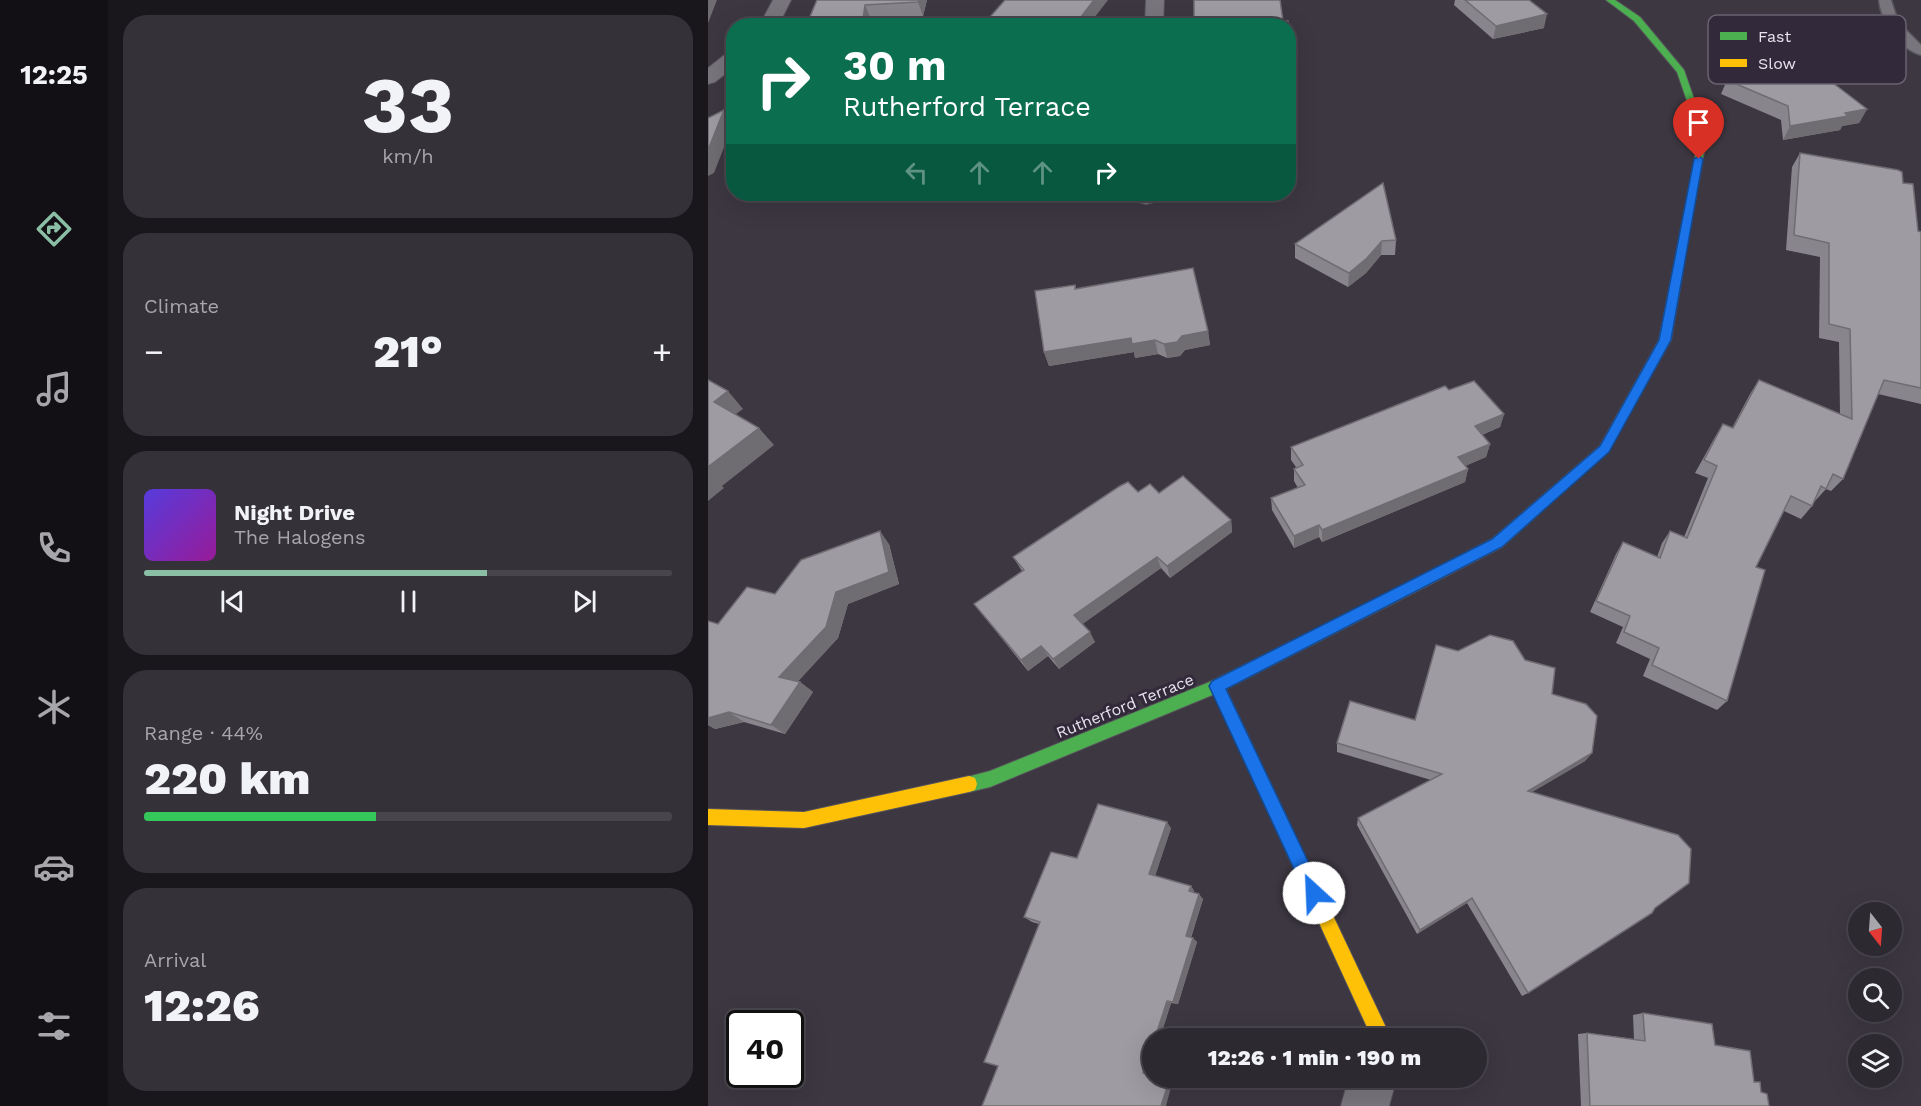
<!DOCTYPE html>
<meta charset="utf-8">
<style>
:root{--surface:#2d2931;--page:#353139;--text:#f1f3f6;--muted:#a7a6ab;--line:#48454d;--accent:#8abfa5}
body{margin:0;font-family:"Work Sans",sans-serif;background:var(--page);color:var(--text);height:100vh;display:flex;flex-direction:column;font-size:22px;white-space:nowrap}
*{box-sizing:border-box;margin:0}
p{font-size:20px;color:var(--muted)}
.icon{flex:none;width:33px;height:33px;fill:none;stroke:currentColor;stroke-width:2;stroke-linecap:round;stroke-linejoin:round}
.map{position:relative;flex:1;overflow:hidden}
.panel{display:flex;flex-direction:column;gap:15px;padding:15px;background:#19171b;width:600px}
.panel>*{flex:none}
.hud{position:absolute;left:18px;top:18px;width:570px;height:183px;border-radius:24px;box-shadow:0 6px 24px #0002,0 0 0 2px var(--line);background:#0b6e4f;color:#fff;overflow:hidden}
.needle{width:39px;rotate:163deg}
.controls{position:absolute;left:1140px;top:902px;display:grid;gap:12px}
.controls a{display:grid;place-items:center;width:54px;height:54px;border-radius:50%;background:var(--surface);box-shadow:0 6px 24px #0002,0 0 0 2px var(--line);font-size:30px}
.speed{position:absolute;left:18px;top:1010px;display:flex;gap:12px;font-size:30px;font-weight:700;text-align:center}
.speed>*{display:grid;place-content:center;width:78px;height:78px;border-radius:50%;background:var(--surface);box-shadow:0 6px 24px #0002,0 0 0 2px var(--line);line-height:1}
.speed .limit{border:3px solid #111;border-radius:9px;background:#fff;color:#111}
.pin{position:absolute;display:grid;place-items:center;width:51px;height:51px;color:#fff;margin:-62px -26px;border-radius:50% 50% 50% 0;rotate:-45deg;box-shadow:0 0 6px #0007}
.pin .icon{rotate:45deg}
.me{position:absolute;width:66px;margin:-33px;rotate:335deg;stroke-linejoin:round;filter:drop-shadow(0 0 4px #0008)}
.turn{display:flex;align-items:center;gap:21px;height:126px;padding:0 18px;font-size:27px}
.turn .icon{width:78px;height:78px;stroke-width:2.5}
.turn b{display:block;font-size:42px;line-height:51px}
.lanes{display:flex;align-items:center;height:57px;padding:0 18px;background:#0003;justify-content:center;gap:30px;direction:ltr}
.lanes .off{opacity:.35}
.big{font-size:45px;font-weight:800;line-height:1.1}
.panel .tile{flex:1;display:flex;flex-direction:column;justify-content:center;gap:9px;min-width:0;padding:0 21px;border-radius:24px;background:var(--page)}
.panel .dial{align-items:center;gap:0}
.dial b{font-size:78px;line-height:1}
.song{display:flex;align-items:center;gap:18px}
.cover{width:72px;height:72px;border-radius:9px;background:linear-gradient(135deg,hsl(250 70% 55%),hsl(300 70% 35%))}
.played{height:6px;border-radius:3px;background:linear-gradient(90deg,var(--accent) 65%,var(--line) 65%)}
.keys{display:flex;justify-content:space-around;direction:ltr}
.heat{display:flex;justify-content:space-between;align-items:center;font-size:33px;direction:ltr}
.charge{height:9px;border-radius:4px;background:linear-gradient(90deg,#34c759 44%,var(--line) 0)}
.trip{position:absolute;left:434px;top:1028px;width:345px;height:60px;border-radius:30px;background:var(--surface);box-shadow:0 6px 24px #0002,0 0 0 2px var(--line);font-weight:800;line-height:60px;text-align:center}
main{display:flex;flex:1;min-height:0}
.tabs{display:flex;flex-direction:column;width:108px;justify-content:space-around;align-items:center;background:#121014;color:var(--muted)}
.tabs .icon{width:42px;height:42px}
.tabs .on{color:var(--accent)}
.tabs b{font-size:27px;color:var(--text)}
.map>svg:first-child{display:block}
.lines{fill:none;stroke-linecap:round;stroke-linejoin:round}
.lane-casing{stroke:#57535b;stroke-width:3}
.street-casing{stroke:#57535b;stroke-width:2}
.fast-casing{stroke:#57535b;stroke-width:2}
.slow-casing{stroke:#57535b;stroke-width:2}
.lane{fill:#78757c;fill-rule:evenodd}
.street{fill:#78757c;fill-rule:evenodd}
.fast{fill:#4caf50;fill-rule:evenodd}
.slow{fill:#ffc107;fill-rule:evenodd}
.wall{fill:#89858c}
.shaded-wall{fill:#6f6c72}
.building{fill:#9f9ba3;stroke:#6f6c72;stroke-width:1.5}
.route{fill:#1a73e8;stroke:#114b97;stroke-width:1.5}
.labels{text-anchor:middle;dominant-baseline:central;stroke-width:6;stroke-linejoin:round;paint-order:stroke}
.street-label{font-size:16px;fill:#e9e3ee;stroke:#32293a}
.key{fill:#32293a;stroke:#696170;stroke-width:1.5}
.key-label{font-size:16px;fill:#e9e3ee}
</style>
<main>
<nav class="tabs">
<b>12:25</b>
<svg class="icon on" aria-label="directions" viewBox="0 0 24 24"><path d="M12 3l9 9-9 9-9-9zM9 14v-3h6M13 9l2 2-2 2"/></svg>
<svg class="icon" aria-label="music" viewBox="0 0 24 24"><path d="M9 18V5l10-2v13"/><circle cx="6" cy="18" r="3"/><circle cx="16" cy="16" r="3"/></svg>
<svg class="icon" aria-label="phone" viewBox="0 0 24 24"><path d="M5 4h4l2 5-3 2q2 4 5 5l2-3 5 2v4C11 20 4 13 5 4z"/></svg>
<svg class="icon" aria-label="climate" viewBox="0 0 24 24"><path d="M12 3v18M4 7l16 10M4 17L20 7"/></svg>
<svg class="icon" aria-label="car" viewBox="0 0 24 24"><path d="M5 17H2v-5l4-1 3-4h7l3 4 3 1v5h-3M9 17h6M6 11h13"/><circle cx="7" cy="17" r="2"/><circle cx="17" cy="17" r="2"/></svg>
<svg class="icon" aria-label="filters" viewBox="0 0 24 24"><path d="M4 7h16M4 17h16"/><circle cx="9" cy="7" r="2"/><circle cx="15" cy="17" r="2"/></svg>
</nav>
<section class="panel">
<div class="tile dial"><b>33</b><p>km/h</p></div>
<div class="tile"><p>Climate</p>
<div class="heat"><a>−</a><b class="big">21°</b><a>+</a></div>
</div>
<div class="tile">
<div class="song"><i class="cover"></i><div><b>Night Drive</b><p>The Halogens</p></div></div>
<div class="played"></div>
<div class="keys"><svg class="icon" aria-label="previous" viewBox="0 0 24 24"><path d="M18 5L8 12l10 7zM5 5v14"/></svg><svg class="icon" aria-label="pause" viewBox="0 0 24 24"><path d="M8 5v14M16 5v14"/></svg><svg class="icon" aria-label="next" viewBox="0 0 24 24"><path d="M6 5l10 7-10 7zM19 5v14"/></svg></div>
</div>
<div class="tile"><p>Range · 44%</p><b class="big">220 km</b><div class="charge"></div></div>
<div class="tile"><p>Arrival</p><b class="big">12:26</b></div>
</section>
<div class="map">
<svg width="1213" height="1106" viewBox="0 0 1213 1106">
<rect width="100%" height="100%" fill="#3c3741"/>
<g class="lines">
<defs>
<path id="lane" d="M 1171,0 L 1183,0 L 1190,22 L 1213,45 L 1213,55 C 1191,49 1173,21 1171,0 Z"/>
<g id="street">
<polygon points="65,0 83,0 70,26 51,26"/>
<polygon points="438,0 456,0 455,26 437,26"/>
<polygon points="26,51 26,67 7,82 0,84 0,68 19,53"/>
<polygon points="427,194 449,194 450,197 446,202 438,204 430,202"/>
<polygon points="641,1077 689,1077 681,1106 633,1106"/>
</g>
<g id="fast">
<polygon points="898,0 907,0 932,17 976,70 999,136 974,272 970,273 965,270 991,136 969,72 926,21"/>
<polygon points="702,582 707,584 709,588 707,592 514,691 282,787 261,792 255,790 253,784 255,778 282,771 504,681"/>
</g>
<g id="slow">
<polygon points="970,267 975,270 963,340 900,452 794,547 707,592 702,594 697,592 695,588 697,584 784,539 892,446 951,340 965,270"/>
<polygon points="509,679 514,681 683,1038 664,1038 502,686 504,681"/>
<polygon points="261,776 267,778 269,784 267,790 261,792 96,828 0,825 0,809 96,812"/>
</g>
</defs>
<use href="#lane" class="lane-casing"/>
<use href="#street" class="street-casing"/>
<use href="#fast" class="fast-casing"/>
<use href="#slow" class="slow-casing"/>
<use href="#lane" class="lane"/>
<use href="#street" class="street"/>
<use href="#fast" class="fast"/>
<use href="#slow" class="slow"/>
</g>
<g class="wall">
<polygon points="109,0 219,0 215,16 163,19"/>
<polygon points="486,0 572,0 575,21 580,21 587,63 587,77 580,77 580,26 486,26"/>
<polygon points="747,0 821,0 836,28 785,39 746,5"/>
<polygon points="1035,62 1159,109 1151,123 1134,126 1132,130 1075,140 1073,120 1013,94 1019,80 1028,78"/>
<polygon points="1092,153 1195,183 1210,231 1213,232 1213,404 1170,394 1135,479 1123,491 1118,489 1107,501 1106,501 1104,506 1093,519 1076,511 1048,567 1019,701 1009,710 935,676 942,659 908,643 915,627 882,612 908,554 915,542 949,557 954,543 962,531 976,537 1000,478 987,473 1007,437 1015,424 1024,428 1042,394 1051,380 1132,414 1131,342 1111,338 1112,257 1078,250 1084,167"/>
<polygon points="688,240 687,255 673,255 658,273 640,287 587,258 587,244"/>
<polygon points="367,285 368,288 500,331 502,345 477,350 472,356 459,358 450,354 427,358 426,352 341,366 336,352"/>
<polygon points="741,390 796,414 792,427 774,435 782,444 778,457 757,466 760,469 757,482 614,542 611,537 586,548 564,510 563,498 590,488 586,481 586,469 588,467 583,460 583,447"/>
<polygon points="430,492 523,520 524,532 462,578 453,568 374,624 387,642 351,669 340,656 320,671 266,604 314,571 305,557"/>
<polygon points="181,544 191,584 140,604 130,638 90,681 92,682 105,692 77,734 36,722 7,729 0,725 0,621 10,624 67,594"/>
<polygon points="750,651 817,660 844,694 884,753 877,761 824,792 820,993 814,996 759,903 709,934 649,825 650,818 723,780 629,752 629,743 707,720"/>
<polygon points="463,828 447,876 483,886 486,891 486,892 495,899 483,938 489,942 470,1004 463,1003 452,1038 444,1038 441,1073 444,1074 444,1077 465,1080 290,1066 331,924 324,922 316,917 369,858"/>
<polygon points="935,1013 1007,1045 1046,1082 1061,1106 873,1106 870,1034 879,1033 926,1039 925,1015"/>
</g>
<g class="shaded-wall">
<polygon points="0,0 9,0 0,23"/>
<polygon points="211,0 219,0 215,16 210,2"/>
<polygon points="386,0 400,0 380,26 366,26"/>
<polygon points="157,5 163,19 162,26 154,26"/>
<polygon points="839,14 836,28 785,39 788,26"/>
<polygon points="1159,109 1151,123 1134,126 1132,130 1075,140 1082,126 1137,113"/>
<polygon points="16,110 25,124 6,173 0,176 0,150"/>
<polygon points="674,241 673,255 658,273 640,287 641,273"/>
<polygon points="500,331 502,345 477,350 472,356 459,358 456,344 474,336"/>
<polygon points="423,338 447,340 450,354 427,358 426,352 341,366 336,352"/>
<polygon points="20,391 35,409 21,419 6,402"/>
<polygon points="796,414 792,427 763,439 767,426"/>
<polygon points="51,428 66,445 14,486 16,488 0,501 0,467"/>
<polygon points="782,444 778,457 747,470 750,457"/>
<polygon points="760,469 757,482 614,542 614,530"/>
<polygon points="523,520 524,532 462,578 459,566"/>
<polygon points="611,525 611,537 586,548 586,536"/>
<polygon points="172,531 181,544 191,584 140,604 130,638 85,687 71,677 128,592"/>
<polygon points="449,557 453,568 372,626 366,615"/>
<polygon points="382,632 387,642 351,669 345,659"/>
<polygon points="333,646 340,656 320,671 313,660"/>
<polygon points="92,682 105,692 77,734 63,725"/>
<polygon points="21,712 36,722 7,729 0,725 0,718"/>
<polygon points="884,753 877,761 814,798 820,791"/>
<polygon points="459,822 463,828 446,879 441,874"/>
<polygon points="483,886 486,891 485,896 481,891"/>
<polygon points="491,894 495,899 482,940 478,936"/>
<polygon points="764,898 759,903 709,934 712,930"/>
<polygon points="485,938 489,942 470,1004 465,1002"/>
<polygon points="459,1001 463,1003 452,1038 447,1038"/>
<polygon points="444,1046 444,1063 441,1073 444,1074 444,1076 435,1073"/>
<polygon points="448,1077 454,1077 465,1080 458,1106 453,1106"/>
</g>
<g class="building">
<polygon points="109,0 211,0 210,2 157,5 154,26 98,26"/>
<polygon points="297,0 386,0 366,26 274,26"/>
<polygon points="486,0 572,0 575,21 580,21 587,63 580,63 580,26 486,26"/>
<polygon points="757,0 821,0 839,14 788,26"/>
<polygon points="1087,54 1159,109 1137,113 1140,116 1082,126 1080,106 1019,80 1044,76 1033,66 1039,65 1035,62"/>
<polygon points="16,110 0,150 0,118"/>
<polygon points="1092,153 1190,170 1194,172 1195,183 1205,184 1210,231 1213,232 1213,388 1176,380 1135,479 1125,474 1118,489 1113,486 1104,506 1083,496 1048,567 1057,570 1019,701 944,665 951,648 916,632 922,616 888,601 915,542 952,558 962,531 979,538 1009,466 996,460 1015,424 1025,428 1051,380 1144,419 1142,329 1121,324 1121,243 1086,235"/>
<polygon points="675,183 688,240 674,241 659,258 641,273 587,244"/>
<polygon points="485,268 500,331 474,336 469,342 456,344 447,340 424,344 423,338 336,352 327,291 367,285 367,289"/>
<polygon points="0,380 20,391 6,402 51,428 0,467"/>
<polygon points="766,381 796,414 767,426 782,444 750,457 760,469 614,530 611,525 586,536 563,498 597,485 586,469 595,465 583,447 737,386 741,390"/>
<polygon points="475,476 523,520 459,566 449,557 366,615 382,632 345,659 333,646 313,660 266,604 316,570 305,557 412,486 420,482 430,492 442,484 451,493"/>
<polygon points="172,531 181,572 128,592 118,627 71,677 92,682 63,725 21,712 0,718 0,621 10,624 39,587 67,594 93,560"/>
<polygon points="782,635 805,641 817,660 847,668 844,694 878,704 889,716 884,753 820,791 970,835 983,849 981,883 947,908 944,913 820,993 764,898 712,930 650,818 734,774 629,743 642,701 707,720 728,645 750,651"/>
<polygon points="390,804 459,822 441,874 483,886 481,891 491,894 478,936 485,938 465,1002 459,1001 447,1038 444,1038 444,1046 435,1073 444,1076 444,1077 448,1077 461,1081 453,1106 274,1106 290,1066 276,1062 332,922 316,917 343,852 369,858"/>
<polygon points="935,1013 1004,1024 1007,1045 1042,1051 1046,1082 1052,1082 1053,1092 1059,1094 1061,1106 882,1106 879,1033 937,1041"/>
</g>
<polygon class="route" points="991,156 995,159 963,340 901,452 794,547 518,689 615,893 612,899 606,902 600,899 501,686 504,681 784,539 892,446 951,340 986,159"/>
<g class="labels">
<g class="street-label">
<text transform="translate(417 706) rotate(-22)">Rutherford Terrace</text>
</g>
</g>
<rect x="1000" y="15" width="198" height="69" rx="9" class="key"/>
<rect x="1012" y="32" width="27" height="8" fill="#4caf50"/>
<rect x="1012" y="59" width="27" height="8" fill="#ffc107"/>
<g class="key-label">
<text x="1050" y="42">Fast</text>
<text x="1050" y="69">Slow</text>
</g>
</svg>
<div class="controls">
<a><svg class="needle" viewBox="-14 -14 28 28"><path d="M0-13l5 13h-10z" fill="#e53935"/><path d="M0 13l5-13h-10z" fill="#a7a6ab"/></svg></a>
<a><svg class="icon" aria-label="search" viewBox="0 0 24 24"><circle cx="10" cy="10" r="6"/><path d="M15 15l6 6"/></svg></a>
<a><svg class="icon" aria-label="layers" viewBox="0 0 24 24"><path d="M12 4l9 5-9 5-9-5zM3 14l9 5 9-5"/></svg></a>
</div>
<div class="speed"><div class="limit">40</div></div>
<div class="pin" style="left:991px;top:159px;background:#d93025"><svg class="icon" aria-label="arrive" viewBox="0 0 24 24"><path d="M6 21V4h12l-3 4 3 4H6"/></svg></div>
<svg class="me" style="left:606px;top:893px" viewBox="-20 -20 40 40"><circle r="19" fill="#fff"/><path d="M0-13L10 11 0 6-10 11z" fill="#1a73e8"/></svg>
<div class="trip">12:26 · 1 min · 190 m</div>
<div class="hud">
<div class="turn"><svg class="icon" aria-label="right" viewBox="0 0 24 24"><path d="M7 20v-9h11M14 6l5 5-5 5"/></svg><div><b>30 m</b>Rutherford Terrace</div></div>
<div class="lanes"><svg class="icon off" aria-label="left" viewBox="0 0 24 24"><path d="M17 20v-9H6M10 6l-5 5 5 5"/></svg><svg class="icon off" aria-label="ahead" viewBox="0 0 24 24"><path d="M12 20V5M6 11l6-6 6 6"/></svg><svg class="icon off" aria-label="ahead" viewBox="0 0 24 24"><path d="M12 20V5M6 11l6-6 6 6"/></svg><svg class="icon" aria-label="right" viewBox="0 0 24 24"><path d="M7 20v-9h11M14 6l5 5-5 5"/></svg></div>
</div>
</div>
</main>
